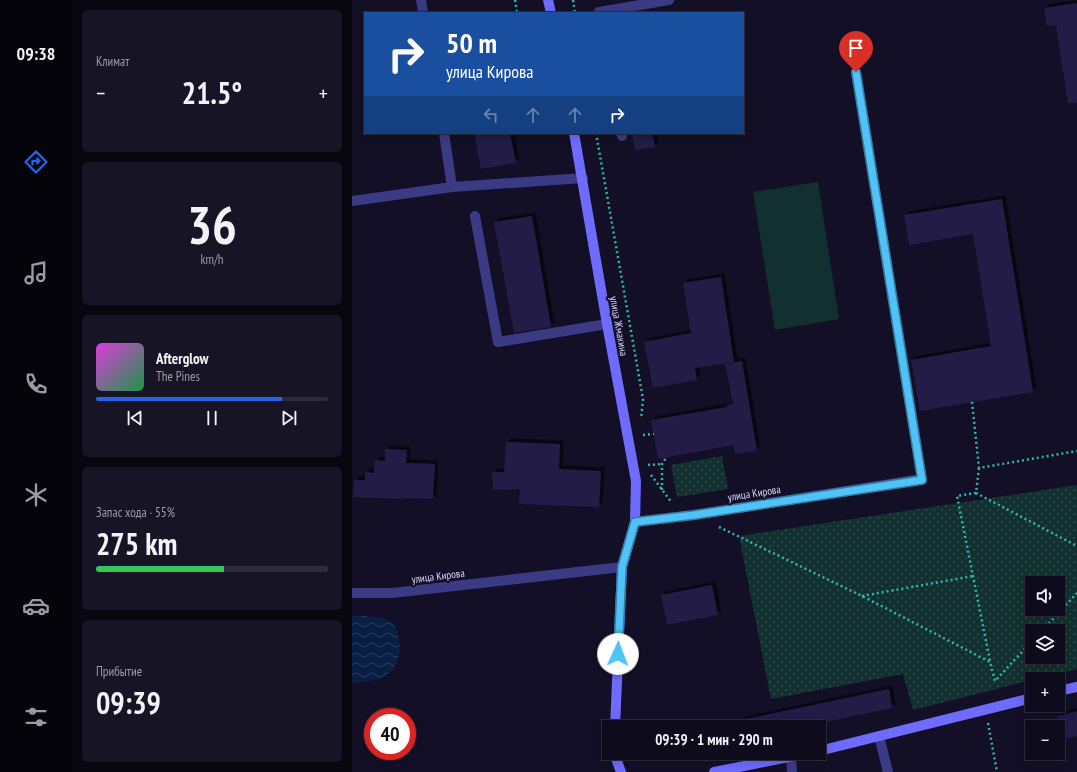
<!DOCTYPE html>
<html lang="ru">
<meta charset="utf-8">
<style>
:root{--surface:#0e0b1c;--page:#171425;--text:#f1f3f6;--muted:#9b9ba3;--line:#2e2b3b;--accent:#2563eb}
body{margin:0;font-family:"PT Sans Narrow",sans-serif;background:var(--page);color:var(--text);height:100vh;display:flex;flex-direction:column;font-size:15px;white-space:nowrap}
*{box-sizing:border-box;margin:0}
p{font-size:13px;color:var(--muted)}
.icon{flex:none;width:22px;height:22px;fill:none;stroke:currentColor;stroke-width:2;stroke-linecap:round;stroke-linejoin:round}
.map{position:relative;flex:1;overflow:hidden}
.drawer{display:flex;flex-direction:column;gap:10px;padding:10px;background:#08060f;width:280px}
.drawer>*{flex:none}
.banner{position:absolute;left:12px;top:12px;width:380px;height:122px;border-radius:0px;box-shadow:0 2px 10px #0003,0 0 0 1px var(--line);background:#1a4fa0;color:#fff;overflow:hidden}
.fabs{position:absolute;left:673px;top:576px;display:grid;gap:8px}
.fabs a{display:grid;place-items:center;width:40px;height:40px;border-radius:0px;background:var(--surface);box-shadow:0 2px 10px #0003,0 0 0 1px var(--line);font-size:20px}
.speed{position:absolute;left:12px;top:708px;display:flex;gap:8px;font-size:20px;font-weight:700;text-align:center}
.speed>*{display:grid;place-content:center;width:52px;height:52px;border-radius:50%;background:var(--surface);box-shadow:0 2px 10px #0003,0 0 0 1px var(--line);line-height:1}
.speed .limit{border:6px solid #d22;background:#fff;color:#111}
.pin{position:absolute;display:grid;place-items:center;width:34px;height:34px;color:#fff;margin:-41px -17px;border-radius:50% 50% 50% 0;rotate:-45deg;box-shadow:0 0 4px #0007}
.pin .icon{rotate:45deg}
.me{position:absolute;width:44px;margin:-22px;rotate:2deg;stroke-linejoin:round;filter:drop-shadow(0 0 3px #0008)}
.turn{display:flex;align-items:center;gap:14px;height:84px;padding:0 16px;font-size:18px}
.turn .icon{width:52px;height:52px;stroke-width:2.5}
.turn b{display:block;font-size:28px;line-height:34px}
.lanes{display:flex;align-items:center;height:38px;padding:0 16px;background:#0003;justify-content:center;gap:20px;direction:ltr}
.lanes .off{opacity:.35}
.big{font-size:30px;font-weight:600;line-height:1.1}
.drawer .widget{flex:1;display:flex;flex-direction:column;justify-content:center;gap:6px;min-width:0;padding:0 14px;border-radius:6px;background:var(--page)}
.drawer .dial{align-items:center;gap:0}
.dial b{font-size:52px;line-height:1}
.song{display:flex;align-items:center;gap:12px}
.cover{width:48px;height:48px;border-radius:6px;background:linear-gradient(135deg,hsl(300 70% 55%),hsl(140 70% 35%))}
.played{height:4px;border-radius:2px;background:linear-gradient(90deg,var(--accent) 80%,var(--line) 80%)}
.keys{display:flex;justify-content:space-around;direction:ltr}
.heat{display:flex;justify-content:space-between;align-items:center;font-size:22px;direction:ltr}
.charge{height:6px;border-radius:3px;background:linear-gradient(90deg,#34c759 55%,var(--line) 0)}
.trip{position:absolute;left:250px;top:720px;width:224px;height:40px;border-radius:0px;background:var(--surface);box-shadow:0 2px 10px #0003,0 0 0 1px var(--line);font-weight:600;line-height:40px;text-align:center}
main{display:flex;flex:1;min-height:0}
.tab-bar{display:flex;flex-direction:column;width:72px;justify-content:space-around;align-items:center;background:#06040b;color:var(--muted)}
.tab-bar .icon{width:28px;height:28px}
.tab-bar .active{color:var(--accent)}
.tab-bar b{font-size:18px;color:var(--text)}
.map>svg:first-child{display:block}
.grass{fill:url(#grass-dots);fill-rule:evenodd}
.pitch{fill:#12302f}
.water{fill:url(#water-waves)}
.building{fill:#241b47;filter:url(#shadow)}
.lines{fill:none;stroke-linecap:round;stroke-linejoin:round}
.path{stroke:#2fb8b0;stroke-width:2.5;stroke-dasharray:2 3;stroke-linecap:butt}
.lane{stroke:#3d3a85;stroke-width:10}
.street{stroke:#3d3a85;stroke-width:10}
.secondary{stroke:#6f6bff;stroke-width:10}
.route-casing{stroke:#337fa1;stroke-width:10}
.route{stroke:#4fc3f7;stroke-width:7}
.labels{text-anchor:middle;dominant-baseline:central;stroke-width:4;stroke-linejoin:round;paint-order:stroke}
.street-label{font-size:11px;fill:#d9d4ff;stroke:#130f26}
</style>
<main>
<nav class="tab-bar">
<b>09:38</b>
<svg class="icon active" aria-label="directions" viewBox="0 0 24 24"><path d="M12 3l9 9-9 9-9-9zM9 14v-3h6M13 9l2 2-2 2"/></svg>
<svg class="icon" aria-label="music" viewBox="0 0 24 24"><path d="M9 18V5l10-2v13"/><circle cx="6" cy="18" r="3"/><circle cx="16" cy="16" r="3"/></svg>
<svg class="icon" aria-label="phone" viewBox="0 0 24 24"><path d="M5 4h4l2 5-3 2q2 4 5 5l2-3 5 2v4C11 20 4 13 5 4z"/></svg>
<svg class="icon" aria-label="climate" viewBox="0 0 24 24"><path d="M12 3v18M4 7l16 10M4 17L20 7"/></svg>
<svg class="icon" aria-label="car" viewBox="0 0 24 24"><path d="M5 17H2v-5l4-1 3-4h7l3 4 3 1v5h-3M9 17h6M6 11h13"/><circle cx="7" cy="17" r="2"/><circle cx="17" cy="17" r="2"/></svg>
<svg class="icon" aria-label="filters" viewBox="0 0 24 24"><path d="M4 7h16M4 17h16"/><circle cx="9" cy="7" r="2"/><circle cx="15" cy="17" r="2"/></svg>
</nav>
<section class="drawer">
<div class="widget"><p>Климат</p>
<div class="heat"><a>−</a><b class="big">21.5°</b><a>+</a></div>
</div>
<div class="widget dial"><b>36</b><p>km/h</p></div>
<div class="widget">
<div class="song"><i class="cover"></i><div><b>Afterglow</b><p>The Pines</p></div></div>
<div class="played"></div>
<div class="keys"><svg class="icon" aria-label="previous" viewBox="0 0 24 24"><path d="M18 5L8 12l10 7zM5 5v14"/></svg><svg class="icon" aria-label="pause" viewBox="0 0 24 24"><path d="M8 5v14M16 5v14"/></svg><svg class="icon" aria-label="next" viewBox="0 0 24 24"><path d="M6 5l10 7-10 7zM19 5v14"/></svg></div>
</div>
<div class="widget"><p>Запас хода · 55%</p><b class="big">275 km</b><div class="charge"></div></div>
<div class="widget"><p>Прибытие</p><b class="big">09:39</b></div>
</section>
<div class="map">
<svg width="725" height="772" viewBox="0 0 725 772">
<defs>
<pattern id="grass-dots" width="8" height="8" patternUnits="userSpaceOnUse"><rect width="8" height="8" fill="#12302f"/><path d="M2 2h.1M6 6h.1" fill="none" stroke="#344d4e" stroke-width="1.8" stroke-linecap="round"/></pattern>
<pattern id="water-waves" width="16" height="10" patternUnits="userSpaceOnUse"><rect width="16" height="10" fill="#0a1f44"/><path d="M0 5q4-4 8 0t8 0" fill="none" stroke="#2d3f60"/></pattern>
<filter id="shadow"><feDropShadow dx="3.5" dy="-3.5" stdDeviation="0" flood-color="#0009"/></filter>
</defs>
<rect width="100%" height="100%" fill="#130f26"/>
<g class="grass">
<polygon points="370,456 376,489 325,497 319,465"/>
<path d="M 725,485 L 725,669 L 685,679 L 680,679 L 680,680 L 561,710 L 551,674 L 419,699 L 387,536 ZM 680,583 L 706,583 L 706,609 L 680,609 ZM 680,631 L 706,631 L 706,657 L 680,657 Z"/>
</g>
<polygon class="pitch" points="466,182 487,319 423,330 401,192"/>
<path class="water" d="M 0,616 C 12,616 29,615 39,622 C 44,626 46,633 47,639 C 52,671 30,684 0,682 Z"/>
<g class="building">
<polygon points="725,3 725,103 716,103 704,25 695,26 692,8"/>
<polygon points="122,133 158,133 164,163 129,169"/>
<polygon points="280,133 300,133 303,147 283,150"/>
<polygon points="650,199 681,392 568,411 559,360 639,346 621,234 557,245 552,215"/>
<polygon points="180,216 199,327 162,333 142,222"/>
<polygon points="369,277 382,362 343,368 345,380 301,388 292,342 339,333 331,283"/>
<polygon points="390,361 405,451 383,454 381,445 306,459 299,420 375,407 375,405 381,404 373,364"/>
<polygon points="154,442 208,444 207,469 249,471 247,507 167,504 168,489 141,490 140,472 152,472"/>
<polygon points="33,449 55,450 54,463 83,464 81,499 52,498 52,499 1,497 2,480 13,480 13,472 22,473 23,460 33,461"/>
<polygon points="360,585 366,615 315,625 309,595"/>
<polygon points="537,689 540,708 450,727 389,727 389,720"/>
<polygon points="725,711 725,736 706,740 706,716"/>
</g>
<g class="lines">
<g class="path">
<polyline points="163,0 165,13"/>
<polyline points="221,0 223,13"/>
<polyline points="244,133 291,399 289,419"/>
<polyline points="620,402 627,468 725,451"/>
<polyline points="291,435 302,434"/>
<polyline points="296,465 310,464"/>
<polyline points="627,468 624,493 725,546"/>
<polyline points="299,475 320,503"/>
<polyline points="310,490 310,464 314,458"/>
<polyline points="624,493 605,496 638,661"/>
<polyline points="367,527 510,596 638,662 643,681 680,641"/>
<polyline points="510,596 621,576"/>
<polyline points="690,631 725,593"/>
<polyline points="690,708 703,706"/>
<polyline points="636,723 645,772"/>
</g>
<g class="lane">
<polyline points="69,0 71,13"/>
<polyline points="247,13 247,12 317,0"/>
<polyline points="504,72 570,479"/>
<polyline points="92,133 100,187"/>
<polyline points="269,133 270,136"/>
<polyline points="0,201 100,187 231,178"/>
<polyline points="123,216 146,342 255,324"/>
<polyline points="527,736 536,772"/>
<polyline points="439,757 440,772"/>
</g>
<g class="street">
<polyline points="283,522 342,515 570,479"/>
<polyline points="0,593 40,593 270,567"/>
</g>
<g class="secondary">
<polyline points="196,0 199,13"/>
<polyline points="222,133 255,324 284,481 283,522 270,567 263,727"/>
<polyline points="706,691 725,687"/>
<polyline points="467,751 680,698"/>
<polyline points="262,753 269,772"/>
<polyline points="362,772 457,753"/>
</g>
</g>
<g class="lines">
<defs>
<polyline id="route" points="266,654 270,567 283,522 342,515 570,480 504,72"/>
</defs>
<use href="#route" class="route-casing"/>
<use href="#route" class="route"/>
</g>
<g class="labels">
<g class="street-label">
<text transform="translate(267 326) rotate(80)">улица Жмакина</text>
<text transform="translate(402 493) rotate(-9)">улица Кирова</text>
<text transform="translate(86 576) rotate(-7)">улица Кирова</text>
</g>
</g>
</svg>
<div class="fabs">
<a><svg class="icon" aria-label="sound" viewBox="0 0 24 24"><path d="M4 9h4l5-4v14l-5-4H4zM17 9q2 3 0 6"/></svg></a>
<a><svg class="icon" aria-label="layers" viewBox="0 0 24 24"><path d="M12 4l9 5-9 5-9-5zM3 14l9 5 9-5"/></svg></a>
<a>+</a>
<a>−</a>
</div>
<div class="speed"><div class="limit">40</div></div>
<div class="pin" style="left:504px;top:72px;background:#d93025"><svg class="icon" aria-label="arrive" viewBox="0 0 24 24"><path d="M6 21V4h12l-3 4 3 4H6"/></svg></div>
<svg class="me" style="left:266px;top:654px" viewBox="-20 -20 40 40"><circle r="19" fill="#fff"/><path d="M0-13L10 11 0 6-10 11z" fill="#4fc3f7"/></svg>
<div class="trip">09:39 · 1 мин · 290 m</div>
<div class="banner">
<div class="turn"><svg class="icon" aria-label="right" viewBox="0 0 24 24"><path d="M7 20v-9h11M14 6l5 5-5 5"/></svg><div><b>50 m</b>улица Кирова</div></div>
<div class="lanes"><svg class="icon off" aria-label="left" viewBox="0 0 24 24"><path d="M17 20v-9H6M10 6l-5 5 5 5"/></svg><svg class="icon off" aria-label="ahead" viewBox="0 0 24 24"><path d="M12 20V5M6 11l6-6 6 6"/></svg><svg class="icon off" aria-label="ahead" viewBox="0 0 24 24"><path d="M12 20V5M6 11l6-6 6 6"/></svg><svg class="icon" aria-label="right" viewBox="0 0 24 24"><path d="M7 20v-9h11M14 6l5 5-5 5"/></svg></div>
</div>
</div>
</main>
